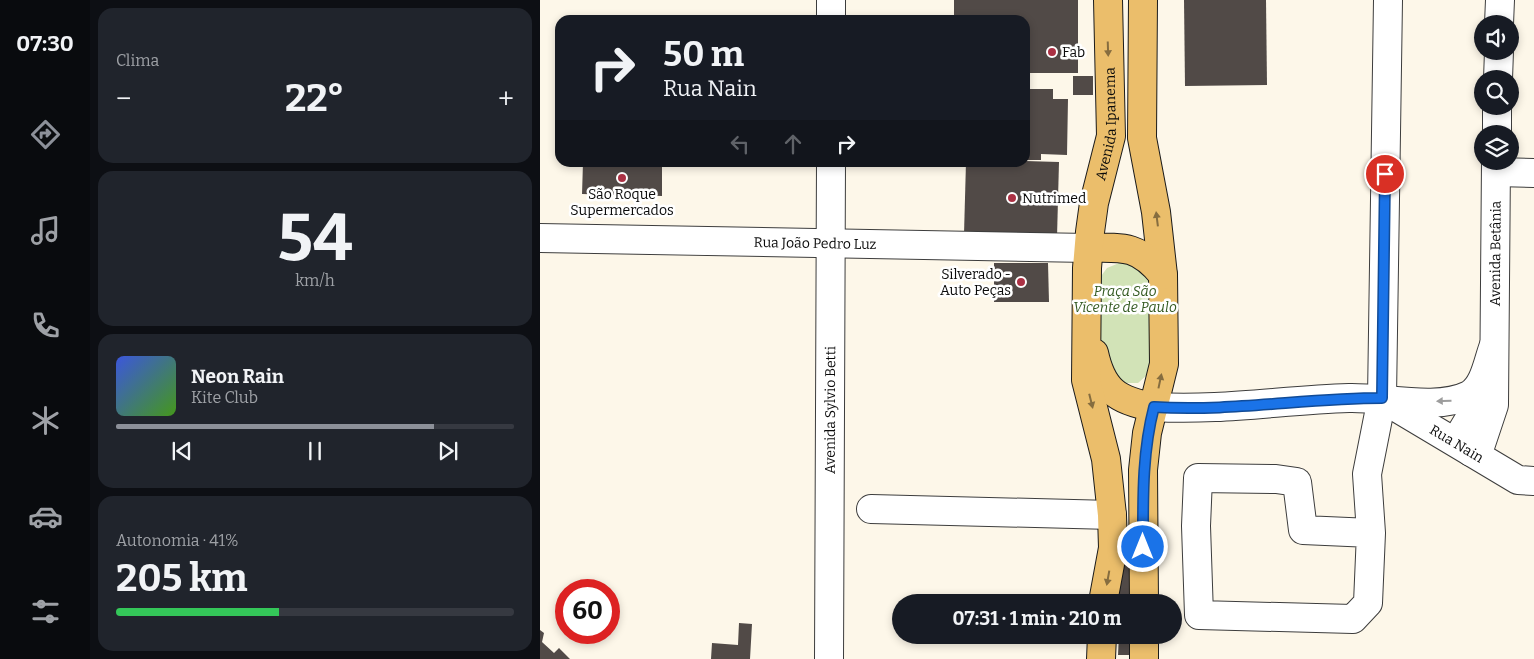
<!DOCTYPE html>
<html lang="pt">
<meta charset="utf-8">
<style>
:root{--surface:#171b24;--page:#20242c;--text:#f1f3f6;--muted:#9ea1a6;--line:#363941;--accent:#8c9099}
body{margin:0;font-family:Bitter,serif;background:var(--page);color:var(--text);height:100vh;display:flex;flex-direction:column;font-size:19px;white-space:nowrap}
*{box-sizing:border-box;margin:0}
p{font-size:16px;color:var(--muted)}
.icon{flex:none;width:28px;height:28px;fill:none;stroke:currentColor;stroke-width:2;stroke-linecap:round;stroke-linejoin:round}
.map{position:relative;flex:1;overflow:hidden}
.details{display:flex;flex-direction:column;gap:8px;padding:8px;background:#0d0f14;width:450px}
.details>*{flex:none}
.top-card{position:absolute;left:15px;top:15px;width:475px;height:152px;border-radius:15px;box-shadow:0 2px 8px #0003;background:#171b24;color:var(--text);overflow:hidden}
.tools{position:absolute;left:934px;top:15px;display:grid;gap:10px}
.tools a{display:grid;place-items:center;width:45px;height:45px;border-radius:50%;background:var(--surface);box-shadow:0 2px 8px #0003;font-size:25px}
.speed{position:absolute;left:15px;top:579px;display:flex;gap:10px;font-size:25px;font-weight:700;text-align:center}
.speed>*{display:grid;place-content:center;width:65px;height:65px;border-radius:50%;background:var(--surface);box-shadow:0 2px 8px #0003;line-height:1}
.speed .limit{border:8px solid #d22;background:#fff;color:#111}
.pin{position:absolute;display:grid;place-items:center;width:42px;height:42px;color:#fff;margin:-21px;border:2px solid #fff;border-radius:50%;box-shadow:0 1px 5px #0007}
.me{position:absolute;width:55px;margin:-28px;rotate:0deg;stroke-linejoin:round;filter:drop-shadow(0 0 4px #0008)}
.turn{display:flex;align-items:center;gap:18px;height:105px;padding:0 25px;font-size:22px}
.turn .icon{width:65px;height:65px;stroke-width:2.5}
.turn b{display:block;font-size:35px;line-height:42px}
.lanes{display:flex;align-items:center;height:48px;padding:0 25px;background:#0003;justify-content:center;gap:25px;direction:ltr}
.lanes .off{opacity:.35}
.big{font-size:38px;font-weight:700;line-height:1.1}
.details .tile{flex:1;display:flex;flex-direction:column;justify-content:center;gap:8px;min-width:0;padding:0 18px;border-radius:15px;background:var(--page)}
.details .dial{align-items:center;gap:0}
.dial b{font-size:65px;line-height:1}
.song{display:flex;align-items:center;gap:15px}
.cover{width:60px;height:60px;border-radius:8px;background:linear-gradient(135deg,hsl(230 70% 55%),hsl(100 70% 35%))}
.played{height:5px;border-radius:2px;background:linear-gradient(90deg,var(--accent) 80%,var(--line) 80%)}
.keys{display:flex;justify-content:space-around;direction:ltr}
.heat{display:flex;justify-content:space-between;align-items:center;font-size:28px;direction:ltr}
.charge{height:8px;border-radius:4px;background:linear-gradient(90deg,#34c759 41%,var(--line) 0)}
.trip{position:absolute;left:352px;top:594px;width:290px;height:50px;border-radius:25px;background:var(--surface);box-shadow:0 2px 8px #0003;font-weight:700;line-height:50px;text-align:center}
main{display:flex;flex:1;min-height:0}
.menu{display:flex;flex-direction:column;width:90px;justify-content:space-around;align-items:center;background:#090b0e;color:var(--muted)}
.menu .icon{width:35px;height:35px}
.menu .on{color:var(--accent)}
.menu b{font-size:22px;color:var(--text)}
.map>svg:first-child{display:block}
.green{fill:#d2e3b7}
.building{fill:#514a47}
.lines{fill:none;stroke-linecap:round;stroke-linejoin:round}
.minor-casing{stroke:#3d3d3d;stroke-width:30}
.major-casing{stroke:#1b1b1b;stroke-width:30}
.minor{stroke:#fff;stroke-width:28}
.major{stroke:#ebbe6b;stroke-width:28}
.oneway{fill:#866d3f}
.oneway2{fill:#9d9d9d}
.route-casing{stroke:#114b97;stroke-width:12}
.route{stroke:#1a73e8;stroke-width:9}
.poi-dot{fill:#ab3144;stroke:#fff;stroke-width:2}
.labels{text-anchor:middle;dominant-baseline:central;stroke-width:5;stroke-linejoin:round;paint-order:stroke}
.poi-label{font-size:14px;fill:#0a0a0a;stroke:#fff;text-anchor:start}
.street-label{font-size:14px;fill:#0a0a0a;stroke:#fff}
.park-label{font-size:14px;font-style:italic;fill:#345a22;stroke:#fff}
</style>
<main>
<nav class="menu">
<b>07:30</b>
<svg class="icon on" aria-label="directions" viewBox="0 0 24 24"><path d="M12 3l9 9-9 9-9-9zM9 14v-3h6M13 9l2 2-2 2"/></svg>
<svg class="icon" aria-label="music" viewBox="0 0 24 24"><path d="M9 18V5l10-2v13"/><circle cx="6" cy="18" r="3"/><circle cx="16" cy="16" r="3"/></svg>
<svg class="icon" aria-label="phone" viewBox="0 0 24 24"><path d="M5 4h4l2 5-3 2q2 4 5 5l2-3 5 2v4C11 20 4 13 5 4z"/></svg>
<svg class="icon" aria-label="climate" viewBox="0 0 24 24"><path d="M12 3v18M4 7l16 10M4 17L20 7"/></svg>
<svg class="icon" aria-label="car" viewBox="0 0 24 24"><path d="M5 17H2v-5l4-1 3-4h7l3 4 3 1v5h-3M9 17h6M6 11h13"/><circle cx="7" cy="17" r="2"/><circle cx="17" cy="17" r="2"/></svg>
<svg class="icon" aria-label="filters" viewBox="0 0 24 24"><path d="M4 7h16M4 17h16"/><circle cx="9" cy="7" r="2"/><circle cx="15" cy="17" r="2"/></svg>
</nav>
<section class="details">
<div class="tile"><p>Clima</p>
<div class="heat"><a>−</a><b class="big">22°</b><a>+</a></div>
</div>
<div class="tile dial"><b>54</b><p>km/h</p></div>
<div class="tile">
<div class="song"><i class="cover"></i><div><b>Neon Rain</b><p>Kite Club</p></div></div>
<div class="played"></div>
<div class="keys"><svg class="icon" aria-label="previous" viewBox="0 0 24 24"><path d="M18 5L8 12l10 7zM5 5v14"/></svg><svg class="icon" aria-label="pause" viewBox="0 0 24 24"><path d="M8 5v14M16 5v14"/></svg><svg class="icon" aria-label="next" viewBox="0 0 24 24"><path d="M6 5l10 7-10 7zM19 5v14"/></svg></div>
</div>
<div class="tile"><p>Autonomia · 41%</p><b class="big">205 km</b><div class="charge"></div></div>
</section>
<div class="map">
<svg width="994" height="659" viewBox="0 0 994 659">
<rect width="100%" height="100%" fill="#fdf7e9"/>
<polygon class="green" points="584,261 597,266 613,284 614,362 607,375 598,383 581,383 561,357 556,283 567,268"/>
<g class="building">
<polygon points="414,0 538,0 538,73 485,73 485,20 414,20"/>
<polygon points="644,0 726,0 727,85 645,86"/>
<rect x="533" y="76" width="20" height="19"/>
<polygon points="485,89 513,89 513,99 528,99 527,155 501,154 501,160 485,160"/>
<polygon points="485,161 519,162 517,237 424,234 426,162"/>
<polygon points="43,162 122,162 122,196 42,194"/>
<polygon points="454,263 508,263 509,302 454,302"/>
<polygon points="580,565 590,565 590,602 579,602"/>
<polygon points="199,623 212,624 210,659 171,659 172,643 198,645"/>
<polygon points="0,630 4,633 2,642 14,653 19,648 30,659 0,659"/>
<polygon points="579,635 589,635 589,655 578,655"/>
</g>
<g class="lines">
<defs>
<g id="minor">
<polyline points="291,20 291,0"/>
<polyline points="959,24 960,0"/>
<polyline points="958,79 959,51"/>
<polyline points="957,134 957,106"/>
<polyline points="956,172 994,173"/>
<path id="s1" d="M 0,238 L 549,248"/>
<path id="s2" d="M 849,403 L 978,480 L 994,481"/>
<path d="M 614,407 C 679,411 744,400 809,398 C 844,397 897,411 929,395 C 945,386 948,360 954,345"/>
<polyline points="916,441 940,401 947,383"/>
<path id="s3" d="M 931,452 L 940,447 L 954,405 L 956,161"/>
<polyline points="331,509 572,515"/>
<polyline points="831,533 763,530 757,482 736,479 658,478 656,526 659,615 813,619 828,603 831,533 827,474 842,398 848,0"/>
<path id="s4" d="M 289,659 L 291,162"/>
</g>
<g id="major">
<polyline points="603,0 602,138 616,212 623,275 624,364 607,433 603,470 604,602"/>
<path d="M 549,248 C 585,247 599,246 623,275"/>
<path d="M 554,353 C 562,390 577,401 614,407"/>
<path id="s5" d="M 563,602 L 573,548 L 572,515 L 566,459 L 546,380 L 547,268 L 550,232 L 554,203 L 571,136 L 568,0"/>
<polyline points="561,659 562,635"/>
<polyline points="604,659 604,635"/>
</g>
</defs>
<use href="#minor" class="minor-casing"/>
<use href="#major" class="major-casing"/>
<use href="#minor" class="minor"/>
<use href="#major" class="major"/>
</g>
<defs><path id="oneway-solid" d="M-6-.8H1V-3.2L6.5 0L1 3.2V.8H-6Z" transform="scale(1.25)"/></defs>
<g class="oneway">
<use href="#oneway-solid" transform="translate(568 49) rotate(88)"/>
<use href="#oneway-solid" transform="translate(617 219) rotate(-97)"/>
<use href="#oneway-solid" transform="translate(620 381) rotate(-78)"/>
<use href="#oneway-solid" transform="translate(551 401) rotate(76)"/>
<use href="#oneway-solid" transform="translate(568 578) rotate(100)"/>
</g>
<use class="oneway2" href="#oneway-solid" transform="translate(904 401) rotate(178)"/>
<g class="lines">
<defs>
<path id="route" d="M 603,547 C 603,499 602,453 614,407 C 690,412 766,398 842,398 L 845,174"/>
</defs>
<use href="#route" class="route-casing"/>
<use href="#route" class="route"/>
</g>
<g class="poi-dot">
<circle cx="512" cy="52" r="5"/>
<circle cx="82" cy="178" r="5"/>
<circle cx="472" cy="198" r="5"/>
<circle cx="481" cy="282" r="5"/>
</g>
<g class="labels">
<g class="poi-label">
<text x="522" y="52">Fab</text>
<text x="82" y="194" text-anchor="middle">São Roque<tspan x="82" dy="16">Supermercados</tspan></text>
<text x="482" y="198">Nutrimed</text>
<text x="471" y="274" text-anchor="end">Silverado -<tspan x="471" dy="16">Auto Peças</tspan></text>
</g>
<g class="street-label">
<text stroke="none"><textPath href="#s5" startOffset="484">Avenida Ipanema</textPath></text>
<text stroke="none"><textPath href="#s1" startOffset="275">Rua João Pedro Luz</textPath></text>
<text stroke="none"><textPath href="#s3" startOffset="206">Avenida Betânia</textPath></text>
<text stroke="none"><textPath href="#s4" startOffset="249">Avenida Sylvio Betti</textPath></text>
<text stroke="none"><textPath href="#s2" startOffset="79">Rua Nain</textPath></text>
</g>
<g class="park-label">
<text x="585" y="291">Praça São<tspan x="585" dy="16">Vicente de Paulo</tspan></text>
</g>
</g>
</svg>
<div class="tools">
<a><svg class="icon" aria-label="sound" viewBox="0 0 24 24"><path d="M4 9h4l5-4v14l-5-4H4zM17 9q2 3 0 6"/></svg></a>
<a><svg class="icon" aria-label="search" viewBox="0 0 24 24"><circle cx="10" cy="10" r="6"/><path d="M15 15l6 6"/></svg></a>
<a><svg class="icon" aria-label="layers" viewBox="0 0 24 24"><path d="M12 4l9 5-9 5-9-5zM3 14l9 5 9-5"/></svg></a>
</div>
<div class="speed"><div class="limit">60</div></div>
<div class="pin" style="left:845px;top:174px;background:#d93025"><svg class="icon" aria-label="arrive" viewBox="0 0 24 24"><path d="M6 21V4h12l-3 4 3 4H6"/></svg></div>
<svg class="me" style="left:603px;top:547px" viewBox="-20 -20 40 40"><circle r="17" fill="#1a73e8" stroke="#fff" stroke-width="3"/><path d="M0-11L8 9 0 5-8 9z" fill="#fff"/></svg>
<div class="trip">07:31 · 1 min · 210 m</div>
<div class="top-card">
<div class="turn"><svg class="icon" aria-label="right" viewBox="0 0 24 24"><path d="M7 20v-9h11M14 6l5 5-5 5"/></svg><div><b>50 m</b>Rua Nain</div></div>
<div class="lanes"><svg class="icon off" aria-label="left" viewBox="0 0 24 24"><path d="M17 20v-9H6M10 6l-5 5 5 5"/></svg><svg class="icon off" aria-label="ahead" viewBox="0 0 24 24"><path d="M12 20V5M6 11l6-6 6 6"/></svg><svg class="icon" aria-label="right" viewBox="0 0 24 24"><path d="M7 20v-9h11M14 6l5 5-5 5"/></svg></div>
</div>
</div>
</main>
